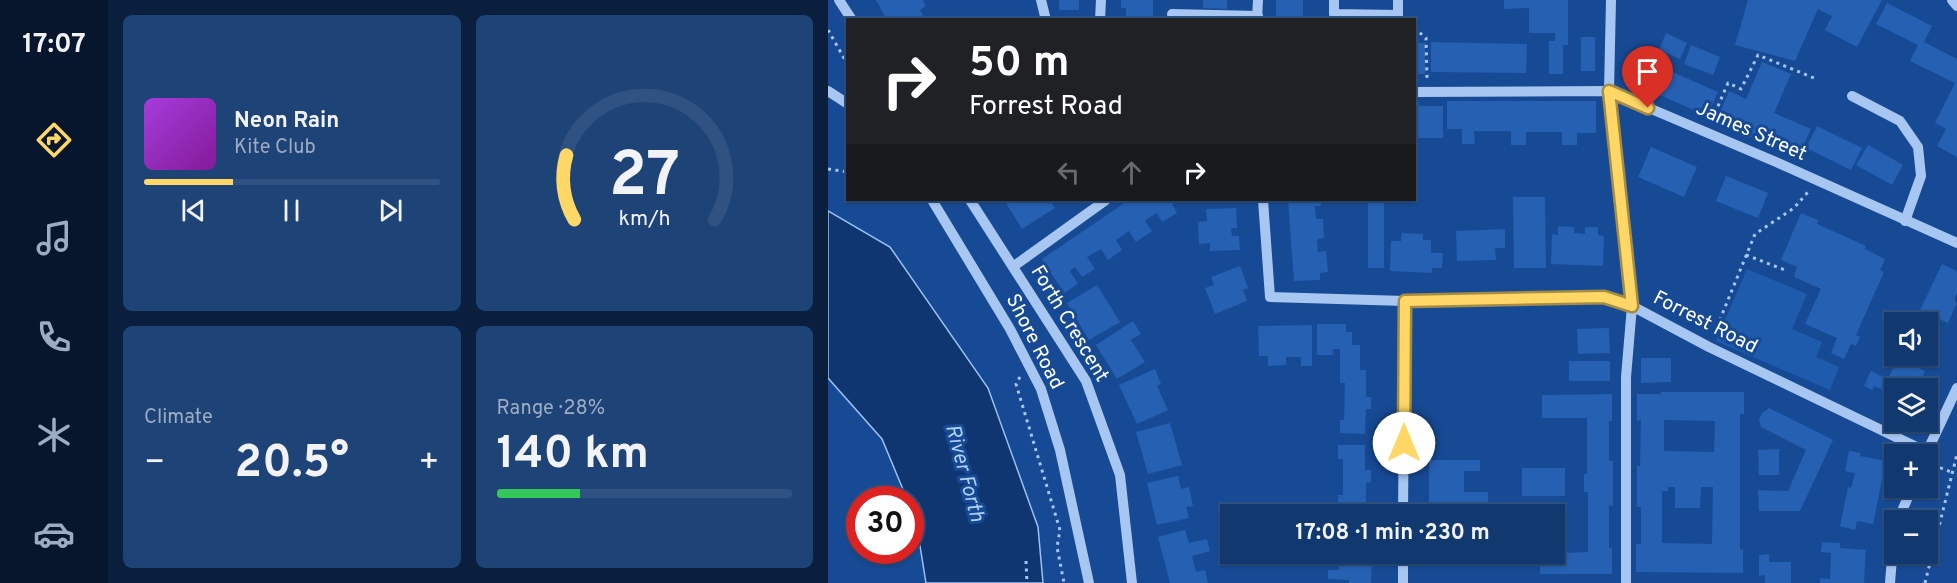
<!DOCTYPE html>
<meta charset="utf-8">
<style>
:root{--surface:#11386f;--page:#1e4377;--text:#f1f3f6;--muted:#9cacc3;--line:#305282;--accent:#ffd767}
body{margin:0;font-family:Overpass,sans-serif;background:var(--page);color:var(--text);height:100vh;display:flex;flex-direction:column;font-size:22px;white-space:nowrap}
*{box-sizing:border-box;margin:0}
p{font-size:20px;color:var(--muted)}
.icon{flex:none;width:33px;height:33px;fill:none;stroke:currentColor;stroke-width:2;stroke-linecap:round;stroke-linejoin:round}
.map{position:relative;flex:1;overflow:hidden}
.panel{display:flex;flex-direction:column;gap:15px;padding:15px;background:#091f3d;width:720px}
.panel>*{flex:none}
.hud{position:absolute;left:18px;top:18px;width:570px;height:183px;border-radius:0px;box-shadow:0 2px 4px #0004,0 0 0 2px var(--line);background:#202124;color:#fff;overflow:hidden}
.buttons{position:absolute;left:1056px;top:312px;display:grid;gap:12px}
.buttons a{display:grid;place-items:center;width:54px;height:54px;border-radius:0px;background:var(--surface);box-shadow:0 2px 4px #0004,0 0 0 2px var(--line);font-size:30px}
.speed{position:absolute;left:18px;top:486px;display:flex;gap:12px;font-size:30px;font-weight:700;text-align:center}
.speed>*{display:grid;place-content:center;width:78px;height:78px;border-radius:50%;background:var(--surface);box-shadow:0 2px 4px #0004,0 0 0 2px var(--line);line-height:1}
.speed .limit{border:9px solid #d22;background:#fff;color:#111}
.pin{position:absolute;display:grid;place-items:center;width:51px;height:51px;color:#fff;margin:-62px -26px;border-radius:50% 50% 50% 0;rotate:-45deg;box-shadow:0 0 6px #0007}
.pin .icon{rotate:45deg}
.me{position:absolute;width:66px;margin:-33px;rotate:0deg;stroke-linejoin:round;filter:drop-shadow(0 0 4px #0008)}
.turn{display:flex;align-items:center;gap:21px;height:126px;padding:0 24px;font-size:27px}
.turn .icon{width:78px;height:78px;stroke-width:2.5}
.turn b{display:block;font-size:42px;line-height:51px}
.lanes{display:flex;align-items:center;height:57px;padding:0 24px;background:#0003;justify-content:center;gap:30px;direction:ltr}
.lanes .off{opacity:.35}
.big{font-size:45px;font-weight:700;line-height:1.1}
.panel .widget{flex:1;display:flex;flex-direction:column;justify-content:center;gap:9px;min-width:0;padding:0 21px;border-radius:9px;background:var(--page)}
.panel .dial{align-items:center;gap:0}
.dial svg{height:156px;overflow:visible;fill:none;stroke:var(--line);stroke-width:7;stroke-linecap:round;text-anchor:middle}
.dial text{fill:var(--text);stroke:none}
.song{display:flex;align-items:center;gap:18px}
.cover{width:72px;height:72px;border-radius:9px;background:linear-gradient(135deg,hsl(280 70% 55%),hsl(290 70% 35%))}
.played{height:6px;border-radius:3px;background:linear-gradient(90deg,var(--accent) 30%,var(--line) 30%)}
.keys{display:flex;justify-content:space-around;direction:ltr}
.heat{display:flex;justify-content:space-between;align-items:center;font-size:33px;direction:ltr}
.charge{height:9px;border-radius:4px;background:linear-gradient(90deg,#34c759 28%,var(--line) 0)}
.panel .tiles{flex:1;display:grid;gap:15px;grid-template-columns:repeat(2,1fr)}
.trip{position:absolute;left:392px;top:504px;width:345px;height:60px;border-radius:0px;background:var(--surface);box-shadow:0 2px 4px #0004,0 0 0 2px var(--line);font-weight:700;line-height:60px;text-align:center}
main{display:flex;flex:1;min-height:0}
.dock{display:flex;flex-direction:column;width:108px;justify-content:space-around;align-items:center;background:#07162c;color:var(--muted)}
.dock .icon{width:42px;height:42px}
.dock .on{color:var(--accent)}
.dock b{font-size:27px;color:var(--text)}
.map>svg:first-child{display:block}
.green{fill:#1f5bad}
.water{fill:#0f3671;stroke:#9ac1f3;stroke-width:1.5}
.building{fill:#2560b2;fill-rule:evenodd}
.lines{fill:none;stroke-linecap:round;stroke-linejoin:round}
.path{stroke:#a7c6f1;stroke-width:3;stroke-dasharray:3 4.5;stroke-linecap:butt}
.minor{stroke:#a7c6f1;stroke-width:10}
.route-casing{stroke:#a68c43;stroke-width:15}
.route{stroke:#ffd767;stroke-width:10}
.labels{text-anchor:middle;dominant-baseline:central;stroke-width:6;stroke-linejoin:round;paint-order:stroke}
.street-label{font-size:20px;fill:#fff;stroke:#174a94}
.water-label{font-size:21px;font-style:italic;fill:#b3d0f7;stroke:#174a94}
</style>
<main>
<nav class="dock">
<b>17:07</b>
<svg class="icon on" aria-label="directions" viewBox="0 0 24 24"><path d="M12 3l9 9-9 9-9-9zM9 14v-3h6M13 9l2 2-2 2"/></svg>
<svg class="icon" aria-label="music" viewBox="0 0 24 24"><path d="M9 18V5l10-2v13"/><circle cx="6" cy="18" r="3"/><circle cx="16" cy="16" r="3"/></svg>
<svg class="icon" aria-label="phone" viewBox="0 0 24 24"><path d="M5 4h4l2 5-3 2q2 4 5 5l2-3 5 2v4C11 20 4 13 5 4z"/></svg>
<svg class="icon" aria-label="climate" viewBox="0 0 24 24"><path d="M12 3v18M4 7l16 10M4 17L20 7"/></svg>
<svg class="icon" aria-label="car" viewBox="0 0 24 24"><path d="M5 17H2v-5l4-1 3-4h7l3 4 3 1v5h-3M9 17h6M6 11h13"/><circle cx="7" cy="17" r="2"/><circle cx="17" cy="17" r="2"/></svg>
</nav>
<section class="panel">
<div class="tiles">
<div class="widget">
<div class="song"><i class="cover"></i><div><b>Neon Rain</b><p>Kite Club</p></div></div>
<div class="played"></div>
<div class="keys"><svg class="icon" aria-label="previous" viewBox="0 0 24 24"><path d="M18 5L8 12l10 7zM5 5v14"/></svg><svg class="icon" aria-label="pause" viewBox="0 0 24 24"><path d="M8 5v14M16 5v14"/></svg><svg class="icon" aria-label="next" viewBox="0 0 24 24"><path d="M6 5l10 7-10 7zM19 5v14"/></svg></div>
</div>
<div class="widget dial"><svg viewBox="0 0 100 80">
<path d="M14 69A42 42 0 1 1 86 69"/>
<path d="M14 69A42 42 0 0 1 10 36" stroke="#ffd767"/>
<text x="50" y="56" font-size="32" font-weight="700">27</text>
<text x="50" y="72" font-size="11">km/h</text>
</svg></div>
<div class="widget"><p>Climate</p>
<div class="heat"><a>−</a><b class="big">20.5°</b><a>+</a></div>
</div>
<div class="widget"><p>Range · 28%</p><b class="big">140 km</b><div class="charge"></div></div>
</div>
</section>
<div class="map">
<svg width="1129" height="583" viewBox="0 0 1129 583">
<rect width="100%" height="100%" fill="#174a94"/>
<polygon class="green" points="919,269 979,294 964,329 994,342 988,357 1011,367 1002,390 888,341"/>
<polygon class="water" points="0,211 62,247 160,388 210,527 215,583 98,583 88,521 83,507 82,500 79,499 54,439 0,378"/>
<g class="building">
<polygon points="48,0 95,0 98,6 92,10 98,20 59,20"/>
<rect x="231" y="0" width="20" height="10"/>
<polygon points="293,0 325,0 325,20 298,20 298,8 293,8"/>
<polygon points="375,0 399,0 399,9 375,8"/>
<rect x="448" y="0" width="27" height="20"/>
<polygon points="676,0 740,0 740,45 735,45 735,74 721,74 721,41 727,41 727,33 701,33 701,8 676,9"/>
<polygon points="920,0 1054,0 1029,47 997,30 1004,16 990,9 967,61 907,45"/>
<polygon points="1059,3 1104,26 1096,42 1129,59 1129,157 1109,146 1118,129 1107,123 1127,83 1082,61 1090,45 1048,24"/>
<polygon points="838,33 859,43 852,59 831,50"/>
<rect x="753" y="37" width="14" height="34"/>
<polygon points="603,42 699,44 698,73 603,72"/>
<rect x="586" y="43" width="11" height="31"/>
<polygon points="863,45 892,57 885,75 856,64"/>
<polygon points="817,60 890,92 879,116 807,84"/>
<polygon points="934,62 963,74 946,113 983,129 970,157 888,122 901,91 918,99"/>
<polygon points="619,101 768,101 768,133 749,133 749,145 734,145 734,132 698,132 698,145 683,145 683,131 646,131 647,144 634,144 634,129 619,129"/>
<polygon points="586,102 591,102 591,106 615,106 615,138 586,138"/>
<polygon points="989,126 1034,148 1023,170 978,148"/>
<polygon points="1040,145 1075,165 1064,185 1028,165"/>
<polygon points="823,147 869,167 856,197 810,177"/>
<polygon points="898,176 940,193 930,218 888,201"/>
<polygon points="685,197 717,197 718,268 686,268"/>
<polygon points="176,200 214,200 215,201 221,200 227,208 194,229"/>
<polygon points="301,200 351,200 344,204 349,213 334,222 329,213 322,217 317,221 324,231 308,242 301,231 288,240 294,250 280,260 273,249 259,257 267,269 254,277 247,267 242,271 250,284 236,293 214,259"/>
<polygon points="460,200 492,200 493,206 487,206 488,219 495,219 496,238 489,239 490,252 498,251 500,272 492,273 492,280 466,281"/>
<rect x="540" y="201" width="16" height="67"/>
<polygon points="408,208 409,228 403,228 404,236 411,236 412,250 382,251 382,243 371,244 370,222 379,221 378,209"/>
<polygon points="973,213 990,220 989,224 1038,246 1037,249 1057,259 1052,270 1056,272 1028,335 1032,337 1028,346 1023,344 1016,359 1003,353 1009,338 977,324 993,289 966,277 969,267 953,260"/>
<polygon points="730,226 746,227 746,233 757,234 757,227 770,227 770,235 776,236 775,266 723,264 724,234 730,235"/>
<polygon points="677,229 677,248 667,248 668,260 629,261 628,231"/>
<polygon points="574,233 595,234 595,240 603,240 603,253 615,253 614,268 604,268 604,273 562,271 563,241 573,241"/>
<polygon points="1114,264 1129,271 1129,293 1126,300 1129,303 1120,323 1092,310"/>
<polygon points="412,266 420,288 415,290 419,301 387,314 377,288 386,285 383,277"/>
<polygon points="269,285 292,322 261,340 239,303"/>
<polygon points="305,321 313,334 303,340 317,362 289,379 268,345"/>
<polygon points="489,324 518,324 518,332 524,332 524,345 532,345 532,370 538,370 538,397 543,397 543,409 538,409 537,434 512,433 512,420 516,420 517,383 512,383 512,349 505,349 505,355 489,355"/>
<polygon points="484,325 484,366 473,366 473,357 458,357 458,365 440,366 440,356 431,356 430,326"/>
<polygon points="781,328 782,353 750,354 749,329"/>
<polygon points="1100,334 1112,340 1103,358 1100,357"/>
<polygon points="813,358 843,358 843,382 813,383"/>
<polygon points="1070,358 1097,371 1089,388 1066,388 1066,401 1056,396 1058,391 1046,386 1044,390 1036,386 1043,371 1060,379"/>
<rect x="741" y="361" width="41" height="20"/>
<polygon points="327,369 333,384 329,386 340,410 309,424 291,385"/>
<path d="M 833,392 L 916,392 L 916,414 L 912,414 L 912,549 L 915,550 L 915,573 L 808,572 L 808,544 L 813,544 L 813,507 L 809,507 L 809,466 L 812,466 L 813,420 L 809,421 L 809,394 L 833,394 ZM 836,420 L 887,421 L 886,452 L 836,451 ZM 840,487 L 847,487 L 847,508 L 872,508 L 873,487 L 885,487 L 884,544 L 834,543 L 834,491 L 840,491 Z"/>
<polygon points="784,394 784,421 781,421 781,461 785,461 785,506 781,505 781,548 784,548 784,574 712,574 712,554 760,552 760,492 756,492 756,474 759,474 759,418 714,418 714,395"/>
<polygon points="941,408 1005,440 972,511 931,511 930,490 960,491 978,450 933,427 931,420 934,413"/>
<polygon points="342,423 354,465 320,474 308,432"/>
<polygon points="510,445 537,445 537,470 543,470 543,482 538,483 538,507 510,507 510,495 515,495 515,459 510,459"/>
<polygon points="951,449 951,475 931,475 930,450"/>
<polygon points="1021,451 1033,453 1032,456 1058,461 1045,524 1029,521 1027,530 1012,526 1020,487 1023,488 1027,473 1017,471"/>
<polygon points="601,460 652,460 652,471 636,471 636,492 660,492 660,509 635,509 635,505 601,506"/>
<rect x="694" y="468" width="43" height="28"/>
<polygon points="350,476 353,489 361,487 365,506 358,507 361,518 329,525 319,483"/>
<polygon points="453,506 455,514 444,514 443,509"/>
<polygon points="357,530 361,543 379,539 382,551 364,556 368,572 377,570 380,583 342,583 330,537"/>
<polygon points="994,542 1012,543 1012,548 1038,550 1036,583 992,583 992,578 1002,579 1003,553 993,552"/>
<polygon points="511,554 544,554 543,583 521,583 521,580 500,579 500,570 511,570"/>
<polygon points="941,554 941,562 963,562 963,583 937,583 937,575 931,576 931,555"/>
</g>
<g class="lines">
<g class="path">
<polyline points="586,28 598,38 599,78"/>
<polyline points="0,30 20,65"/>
<polyline points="884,120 900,83 913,89 930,55 986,78"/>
<polyline points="0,169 20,172"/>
<polyline points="918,255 957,270"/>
<polyline points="886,334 927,234 966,208 980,192"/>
<polyline points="192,377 188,384 232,530 229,547 236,583"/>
<polyline points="1105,465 1123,472"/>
<polyline points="1100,535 1111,519"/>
<polyline points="198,561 199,583"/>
<polyline points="1078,565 1086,554"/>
<polyline points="1097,583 1129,454"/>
</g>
<g class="minor">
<polyline points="11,0 24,20"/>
<polyline points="213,0 218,20"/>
<polyline points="506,0 506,14 570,15 570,0"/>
<polyline points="783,0 781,91 804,306 798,377 798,583"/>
<polyline points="1124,0 1129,6"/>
<polyline points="344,14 430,16"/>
<polyline points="272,20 273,0"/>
<polyline points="429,20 430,0"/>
<polyline points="0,91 20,104"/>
<polyline points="586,92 781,91 948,162 1129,243"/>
<polyline points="1024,96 1072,121 1090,147 1093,176 1077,221"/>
<polyline points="104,200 182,329 213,389 232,450 261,583"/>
<polyline points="142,200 258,381 292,475 304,583"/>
<polyline points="435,200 442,297 577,301 776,297 804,306 881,347 1099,452"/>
<polyline points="186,266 278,200"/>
<polyline points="1098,454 1129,388"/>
<polyline points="575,514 577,301"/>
<polyline points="1070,520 1084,488"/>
<polyline points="575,583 575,554"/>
<polyline points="1062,583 1066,533"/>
</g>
</g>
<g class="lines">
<defs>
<polyline id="route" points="576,443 577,301 776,297 804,306 781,91 820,108"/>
</defs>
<use href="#route" class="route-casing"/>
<use href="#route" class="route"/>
</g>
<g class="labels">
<g class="street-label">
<text transform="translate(923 132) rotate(24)">James Street</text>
<text transform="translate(877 323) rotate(27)">Forrest Road</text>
<text transform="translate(241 324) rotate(59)">Forth Crescent</text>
<text transform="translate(206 342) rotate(63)">Shore Road</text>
</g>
<g class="water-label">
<text transform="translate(136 473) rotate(75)">River Forth</text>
</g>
</g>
</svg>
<div class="buttons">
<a><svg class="icon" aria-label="sound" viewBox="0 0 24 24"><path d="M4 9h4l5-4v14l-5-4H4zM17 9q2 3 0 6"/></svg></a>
<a><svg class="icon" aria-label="layers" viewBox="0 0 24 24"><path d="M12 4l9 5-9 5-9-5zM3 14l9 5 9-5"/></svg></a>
<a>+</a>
<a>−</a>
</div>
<div class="speed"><div class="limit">30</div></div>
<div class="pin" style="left:820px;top:108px;background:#d93025"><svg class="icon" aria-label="arrive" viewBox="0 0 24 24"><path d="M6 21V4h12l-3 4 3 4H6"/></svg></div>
<svg class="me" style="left:576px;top:443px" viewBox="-20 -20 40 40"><circle r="19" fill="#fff"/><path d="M0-13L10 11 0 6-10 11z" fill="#ffd767"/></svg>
<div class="trip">17:08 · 1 min · 230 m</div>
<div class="hud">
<div class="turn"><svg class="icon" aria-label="right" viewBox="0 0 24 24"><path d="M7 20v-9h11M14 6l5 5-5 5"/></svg><div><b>50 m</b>Forrest Road</div></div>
<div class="lanes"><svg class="icon off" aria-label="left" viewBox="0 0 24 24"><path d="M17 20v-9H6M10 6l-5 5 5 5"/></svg><svg class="icon off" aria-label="ahead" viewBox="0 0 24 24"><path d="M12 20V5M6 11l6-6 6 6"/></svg><svg class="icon" aria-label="right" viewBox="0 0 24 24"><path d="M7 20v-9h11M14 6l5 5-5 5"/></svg></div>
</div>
</div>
</main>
